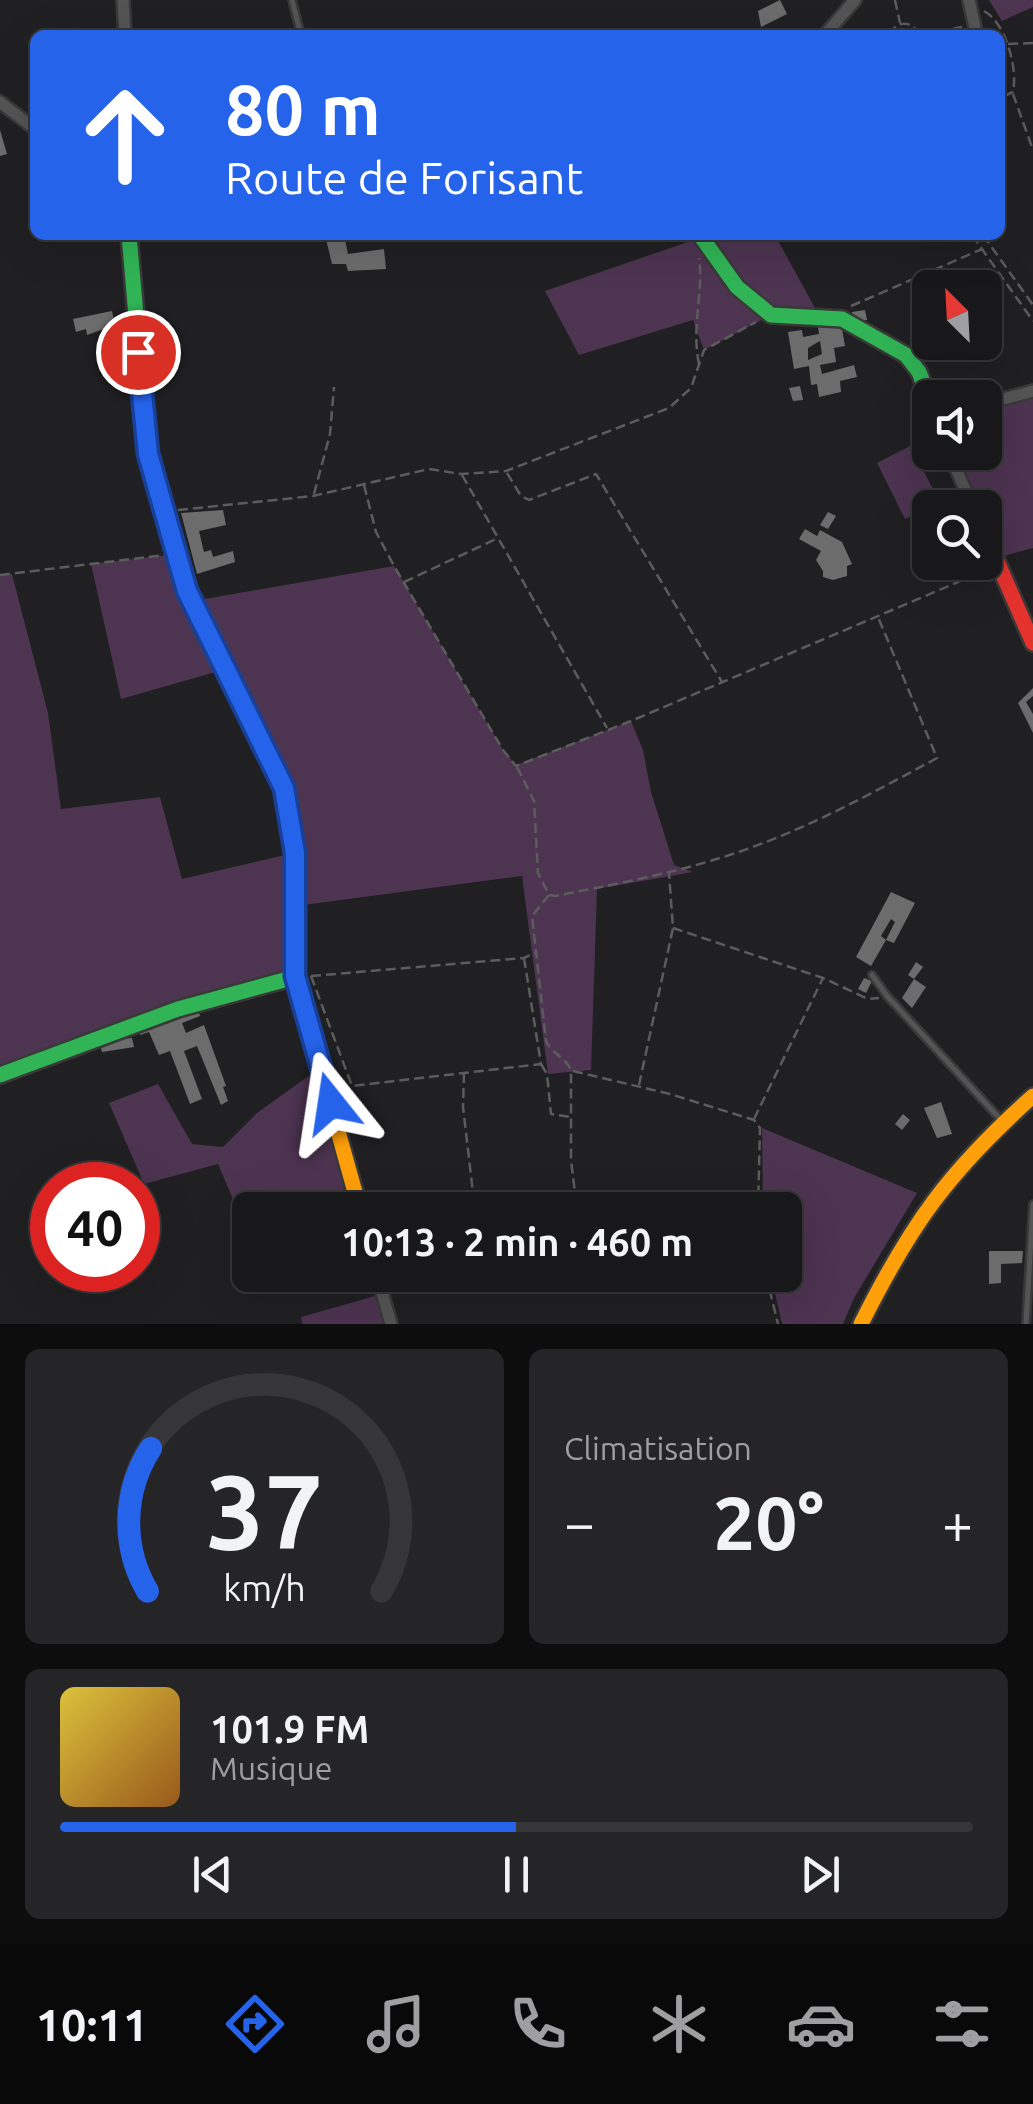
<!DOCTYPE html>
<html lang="fr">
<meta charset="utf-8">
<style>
:root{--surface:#181719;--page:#252426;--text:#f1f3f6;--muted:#9f9fa2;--line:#363638;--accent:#2563eb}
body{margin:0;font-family:Ubuntu,sans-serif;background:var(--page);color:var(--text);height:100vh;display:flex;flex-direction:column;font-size:38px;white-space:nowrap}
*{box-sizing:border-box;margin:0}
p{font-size:32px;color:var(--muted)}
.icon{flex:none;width:55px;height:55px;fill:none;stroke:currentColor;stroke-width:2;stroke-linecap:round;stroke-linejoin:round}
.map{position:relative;height:1324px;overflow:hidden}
.panel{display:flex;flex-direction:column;gap:25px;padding:25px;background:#0d0d0e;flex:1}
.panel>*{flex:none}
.guide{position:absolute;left:30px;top:30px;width:975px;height:210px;border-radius:15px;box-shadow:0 10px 40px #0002,0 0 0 2px var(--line);background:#2563eb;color:#fff;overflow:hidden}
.needle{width:65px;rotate:336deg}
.tools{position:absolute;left:912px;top:270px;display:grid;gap:20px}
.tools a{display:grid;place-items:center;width:90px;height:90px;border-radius:15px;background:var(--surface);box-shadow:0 10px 40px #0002,0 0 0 2px var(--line);font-size:50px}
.speed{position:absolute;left:30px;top:1162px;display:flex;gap:20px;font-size:50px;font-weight:700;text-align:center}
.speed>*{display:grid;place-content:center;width:130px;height:130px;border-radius:50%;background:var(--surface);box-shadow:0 10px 40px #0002,0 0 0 2px var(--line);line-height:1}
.speed .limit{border:15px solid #d22;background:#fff;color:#111}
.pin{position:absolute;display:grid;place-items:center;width:85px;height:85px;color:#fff;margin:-42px;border:5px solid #fff;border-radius:50%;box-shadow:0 2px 10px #0007}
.me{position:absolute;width:110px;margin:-55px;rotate:345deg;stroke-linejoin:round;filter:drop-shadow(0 0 8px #0008)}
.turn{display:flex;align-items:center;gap:35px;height:210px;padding:0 30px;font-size:45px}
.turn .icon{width:130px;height:130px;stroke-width:2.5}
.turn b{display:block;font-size:70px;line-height:85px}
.big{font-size:75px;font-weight:700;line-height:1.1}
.panel .tile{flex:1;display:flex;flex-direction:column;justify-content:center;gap:15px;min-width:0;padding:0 35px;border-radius:15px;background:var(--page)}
.panel .dial{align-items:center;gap:0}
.dial svg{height:260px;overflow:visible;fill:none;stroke:var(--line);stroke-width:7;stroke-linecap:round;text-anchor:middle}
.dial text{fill:var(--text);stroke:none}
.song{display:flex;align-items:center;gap:30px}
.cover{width:120px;height:120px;border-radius:15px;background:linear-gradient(135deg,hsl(50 70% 55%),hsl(30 70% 35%))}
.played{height:10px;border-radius:5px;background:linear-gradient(90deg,var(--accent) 50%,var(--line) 50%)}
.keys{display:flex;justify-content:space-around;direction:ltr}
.heat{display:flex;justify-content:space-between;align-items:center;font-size:55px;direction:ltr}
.panel .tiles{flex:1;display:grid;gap:25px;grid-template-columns:1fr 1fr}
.tile:last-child{grid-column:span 2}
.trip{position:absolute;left:232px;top:1192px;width:570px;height:100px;border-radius:15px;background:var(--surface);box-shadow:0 10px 40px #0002,0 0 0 2px var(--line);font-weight:700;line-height:100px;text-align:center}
.tab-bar{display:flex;height:160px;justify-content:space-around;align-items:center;background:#0a090a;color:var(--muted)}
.tab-bar .icon{width:70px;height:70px}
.tab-bar .on{color:var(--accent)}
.tab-bar b{font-size:45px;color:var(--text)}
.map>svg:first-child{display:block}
.green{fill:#4d3451}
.building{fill:#6d6c6c;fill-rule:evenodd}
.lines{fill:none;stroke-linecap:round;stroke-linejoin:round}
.lane-casing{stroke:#3a393a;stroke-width:10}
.street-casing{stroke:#3a393a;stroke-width:16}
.fast-casing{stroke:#3a393a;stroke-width:20}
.slow-casing{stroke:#3a393a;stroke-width:20}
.jam-casing{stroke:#3a393a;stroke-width:20}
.path{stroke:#5d5c5d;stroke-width:2.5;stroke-dasharray:10 5;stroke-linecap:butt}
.lane{stroke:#555455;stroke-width:5}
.street{stroke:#555455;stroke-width:11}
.fast{stroke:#30b455;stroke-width:15}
.slow{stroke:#ff9f0a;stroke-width:15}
.jam{stroke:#e5322d;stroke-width:15}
.route-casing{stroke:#184099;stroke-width:25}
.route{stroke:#2563eb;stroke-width:18}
</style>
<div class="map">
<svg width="1033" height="1324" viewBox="0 0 1033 1324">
<rect width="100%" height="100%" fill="#201f21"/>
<g class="green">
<polygon points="989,0 1033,0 1033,7 1002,21"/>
<polygon points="708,235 775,235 821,319 771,315 704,350 693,320 579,355 545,291"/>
<polygon points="1033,391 1033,548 996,558 985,534 985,508 973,507 949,453 985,452 985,404"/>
<polygon points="910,446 940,502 905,519 877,463"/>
<polygon points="177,554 193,601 394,566 503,750 516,765 631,721 643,750 651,792 674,865 693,872 597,889 591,1070 548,1074 522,876 296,906 295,977 0,1075 0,575 12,574 48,713 61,809 160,797 182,879 294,853 284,788 226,669 121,699 91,564"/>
<polygon points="321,1067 360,1210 250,1210 250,1239 218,1164 144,1184 109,1103 158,1084 192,1144 223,1147 257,1113"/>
<polygon points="762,1128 917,1193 854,1298 843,1324 782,1324 771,1275 785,1275 785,1210 763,1210"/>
<polygon points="382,1294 391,1324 302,1324 301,1317"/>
</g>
<g class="building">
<polygon points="780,0 787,14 761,27 758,11"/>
<polygon points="1002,58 1004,73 1003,93 1000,93"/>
<polygon points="0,130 7,154 0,156"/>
<polygon points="325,235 344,235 348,254 384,249 386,269 348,271 346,264 332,264"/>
<polygon points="865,310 867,320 856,321 853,318 852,312"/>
<polygon points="112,311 115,325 87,335 86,329 76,332 73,319"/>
<path d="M 841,323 L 845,346 L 834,348 L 836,362 L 820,365 L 822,374 L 854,365 L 857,377 L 840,381 L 841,392 L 819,397 L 817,384 L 811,385 L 809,366 L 794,369 L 788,332 L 802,330 L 803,337 L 819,334 L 818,327 ZM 820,341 L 822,354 L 808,360 L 808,348 Z"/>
<polygon points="800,386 803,400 793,401 789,388"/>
<polygon points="223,510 226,525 199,531 204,552 211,550 213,557 233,551 235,562 197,574 181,513"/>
<polygon points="828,512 836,516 828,529 820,525"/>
<polygon points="805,529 817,536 820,530 842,542 852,564 847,566 847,576 833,580 823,577 823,571 816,560 821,551 799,539"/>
<polygon points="1033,688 1033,696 1026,702 1033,714 1033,733 1018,703"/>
<path d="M 891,892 L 915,903 L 894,943 L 886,940 L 871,966 L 856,957 ZM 891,919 L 895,922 L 886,940 L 881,936 Z"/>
<polygon points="916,962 923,967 914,979 908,975"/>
<polygon points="864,978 872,981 866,993 858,989"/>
<polygon points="914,979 926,987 912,1008 902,998"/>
<polygon points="197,1005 200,1016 182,1023 186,1033 204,1025 226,1086 223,1087 228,1101 221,1105 197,1046 184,1051 202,1099 190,1104 170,1051 159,1055 149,1032 140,1035 137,1027"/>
<polygon points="132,1038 134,1047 102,1052 99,1041"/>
<polygon points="941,1102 952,1134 937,1138 924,1108"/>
<polygon points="903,1114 910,1120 902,1130 895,1124"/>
<polygon points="989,1251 1023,1251 1022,1263 1001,1264 1001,1283 989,1284"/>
</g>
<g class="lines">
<defs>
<g id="lane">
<polyline points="292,0 301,35"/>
<polyline points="872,975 888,997 1001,1120"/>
<polyline points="1026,1324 1033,1204"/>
</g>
<g id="street">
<polyline points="123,0 125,35"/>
<polyline points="969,0 976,32"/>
<polyline points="825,35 855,0"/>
<polyline points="0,102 35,129"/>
<polyline points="985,404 1033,391"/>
<polyline points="949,452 973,508"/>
<polyline points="377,1275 391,1324"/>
</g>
<g id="fast">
<polyline points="129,235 148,453 187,591 284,788 295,866"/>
<polyline points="700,235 737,287 771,315 842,319 906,355 919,372 930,401"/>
<polyline points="0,1075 178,1009 295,977"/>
</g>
<g id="slow">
<polyline points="295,866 295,977 360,1210"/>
<path d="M 861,1324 C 911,1224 949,1171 1033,1096"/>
</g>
<polyline id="jam" points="985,534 1033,643"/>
</defs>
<use href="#lane" class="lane-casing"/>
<use href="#street" class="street-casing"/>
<use href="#fast" class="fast-casing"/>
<use href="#slow" class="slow-casing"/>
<use href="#jam" class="jam-casing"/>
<g class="path">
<polyline points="895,0 900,23"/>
<path d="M 984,11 C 1006,23 1018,69 1013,92 L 1000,98"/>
<path d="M 890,35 C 894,24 903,21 913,26 L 919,35"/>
<polyline points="924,35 962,27"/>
<polyline points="1008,44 1033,43"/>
<polyline points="1013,94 1033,150"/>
<polyline points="972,235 1033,321"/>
<polyline points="983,235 1033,305"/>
<polyline points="851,306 982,249"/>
<path d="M 699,364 C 691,325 704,293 699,258"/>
<polyline points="507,473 521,496 529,500 596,474 722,682"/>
<polyline points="462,475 607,728"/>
<polyline points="364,485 376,532 394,566 503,750 516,766 631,721 984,571"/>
<polyline points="314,494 330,434 334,387"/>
<polyline points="178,510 313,496 429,469 461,474 506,471 669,408 691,388 704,350 756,322"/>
<polyline points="0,575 165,555"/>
<polyline points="404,582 496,539"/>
<path d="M 517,767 L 534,801 L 538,873 L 549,895 L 555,896 C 610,885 666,875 720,858 C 796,835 867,796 937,758 L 878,617"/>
<path d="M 549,895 L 532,916 L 546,1041 C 552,1054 565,1057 571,1070 L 571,1160 L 577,1210"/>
<polyline points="673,928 823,978 868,999 879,998"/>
<polyline points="311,976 352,1086 541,1064 524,958"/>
<polyline points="311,976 524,958 536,952"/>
<polyline points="541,1064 547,1074 551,1114 570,1117"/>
<polyline points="573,1071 670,1094 754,1120 760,1128 758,1210"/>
<polyline points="464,1073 463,1107 475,1210"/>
<polyline points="639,1085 673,928 669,873"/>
<polyline points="754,1119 823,978"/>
<polyline points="766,1275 778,1324"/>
</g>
<use href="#lane" class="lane"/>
<use href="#street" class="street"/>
<use href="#fast" class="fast"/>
<use href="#slow" class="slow"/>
<use href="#jam" class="jam"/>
</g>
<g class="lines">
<defs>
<polyline id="route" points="138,352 148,454 187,591 284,788 295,853 295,976 331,1103"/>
</defs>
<use href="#route" class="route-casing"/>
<use href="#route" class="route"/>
</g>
</svg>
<div class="tools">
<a><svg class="needle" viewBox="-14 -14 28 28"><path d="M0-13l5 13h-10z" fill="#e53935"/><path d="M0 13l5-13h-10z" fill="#9f9fa2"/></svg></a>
<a><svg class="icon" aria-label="sound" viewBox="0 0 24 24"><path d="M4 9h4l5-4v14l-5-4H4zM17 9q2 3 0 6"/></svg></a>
<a><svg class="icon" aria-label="search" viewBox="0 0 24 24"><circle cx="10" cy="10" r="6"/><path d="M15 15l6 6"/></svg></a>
</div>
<div class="speed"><div class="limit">40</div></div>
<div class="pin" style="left:138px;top:352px;background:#d93025"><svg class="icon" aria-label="arrive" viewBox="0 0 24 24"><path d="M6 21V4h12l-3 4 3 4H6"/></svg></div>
<svg class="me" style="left:331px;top:1103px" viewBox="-20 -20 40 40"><path d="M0-17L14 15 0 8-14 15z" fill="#2563eb" stroke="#fff" stroke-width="4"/></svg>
<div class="trip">10:13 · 2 min · 460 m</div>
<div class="guide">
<div class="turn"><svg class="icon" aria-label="ahead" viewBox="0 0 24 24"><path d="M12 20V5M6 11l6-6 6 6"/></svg><div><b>80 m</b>Route de Forisant</div></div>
</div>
</div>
<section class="panel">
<div class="tiles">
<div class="tile dial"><svg viewBox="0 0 100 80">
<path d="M14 69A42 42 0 1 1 86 69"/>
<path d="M14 69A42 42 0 0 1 15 25" stroke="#2563eb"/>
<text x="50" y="56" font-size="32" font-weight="700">37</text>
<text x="50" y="72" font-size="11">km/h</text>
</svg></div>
<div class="tile"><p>Climatisation</p>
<div class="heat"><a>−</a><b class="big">20°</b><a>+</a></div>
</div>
<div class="tile">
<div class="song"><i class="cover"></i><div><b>101.9 FM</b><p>Musique</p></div></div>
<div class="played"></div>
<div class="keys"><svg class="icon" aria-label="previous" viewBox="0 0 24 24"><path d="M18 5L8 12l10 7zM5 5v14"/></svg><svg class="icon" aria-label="pause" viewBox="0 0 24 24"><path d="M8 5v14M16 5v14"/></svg><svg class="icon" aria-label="next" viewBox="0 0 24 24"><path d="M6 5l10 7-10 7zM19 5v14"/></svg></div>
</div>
</div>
</section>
<nav class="tab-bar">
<b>10:11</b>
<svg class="icon on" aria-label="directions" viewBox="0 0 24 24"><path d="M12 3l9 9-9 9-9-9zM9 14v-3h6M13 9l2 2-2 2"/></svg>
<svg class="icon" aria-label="music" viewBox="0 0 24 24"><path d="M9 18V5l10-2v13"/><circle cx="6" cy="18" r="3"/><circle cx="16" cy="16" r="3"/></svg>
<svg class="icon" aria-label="phone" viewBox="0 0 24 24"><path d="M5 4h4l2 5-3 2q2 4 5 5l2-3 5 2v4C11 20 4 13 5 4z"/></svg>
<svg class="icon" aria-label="climate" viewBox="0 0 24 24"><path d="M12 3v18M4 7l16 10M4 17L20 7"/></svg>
<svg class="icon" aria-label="car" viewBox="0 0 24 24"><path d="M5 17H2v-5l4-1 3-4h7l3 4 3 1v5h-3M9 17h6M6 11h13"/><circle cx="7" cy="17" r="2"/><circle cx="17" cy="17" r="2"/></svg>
<svg class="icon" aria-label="filters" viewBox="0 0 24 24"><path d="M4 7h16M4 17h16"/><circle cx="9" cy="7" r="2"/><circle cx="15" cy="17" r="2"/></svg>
</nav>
